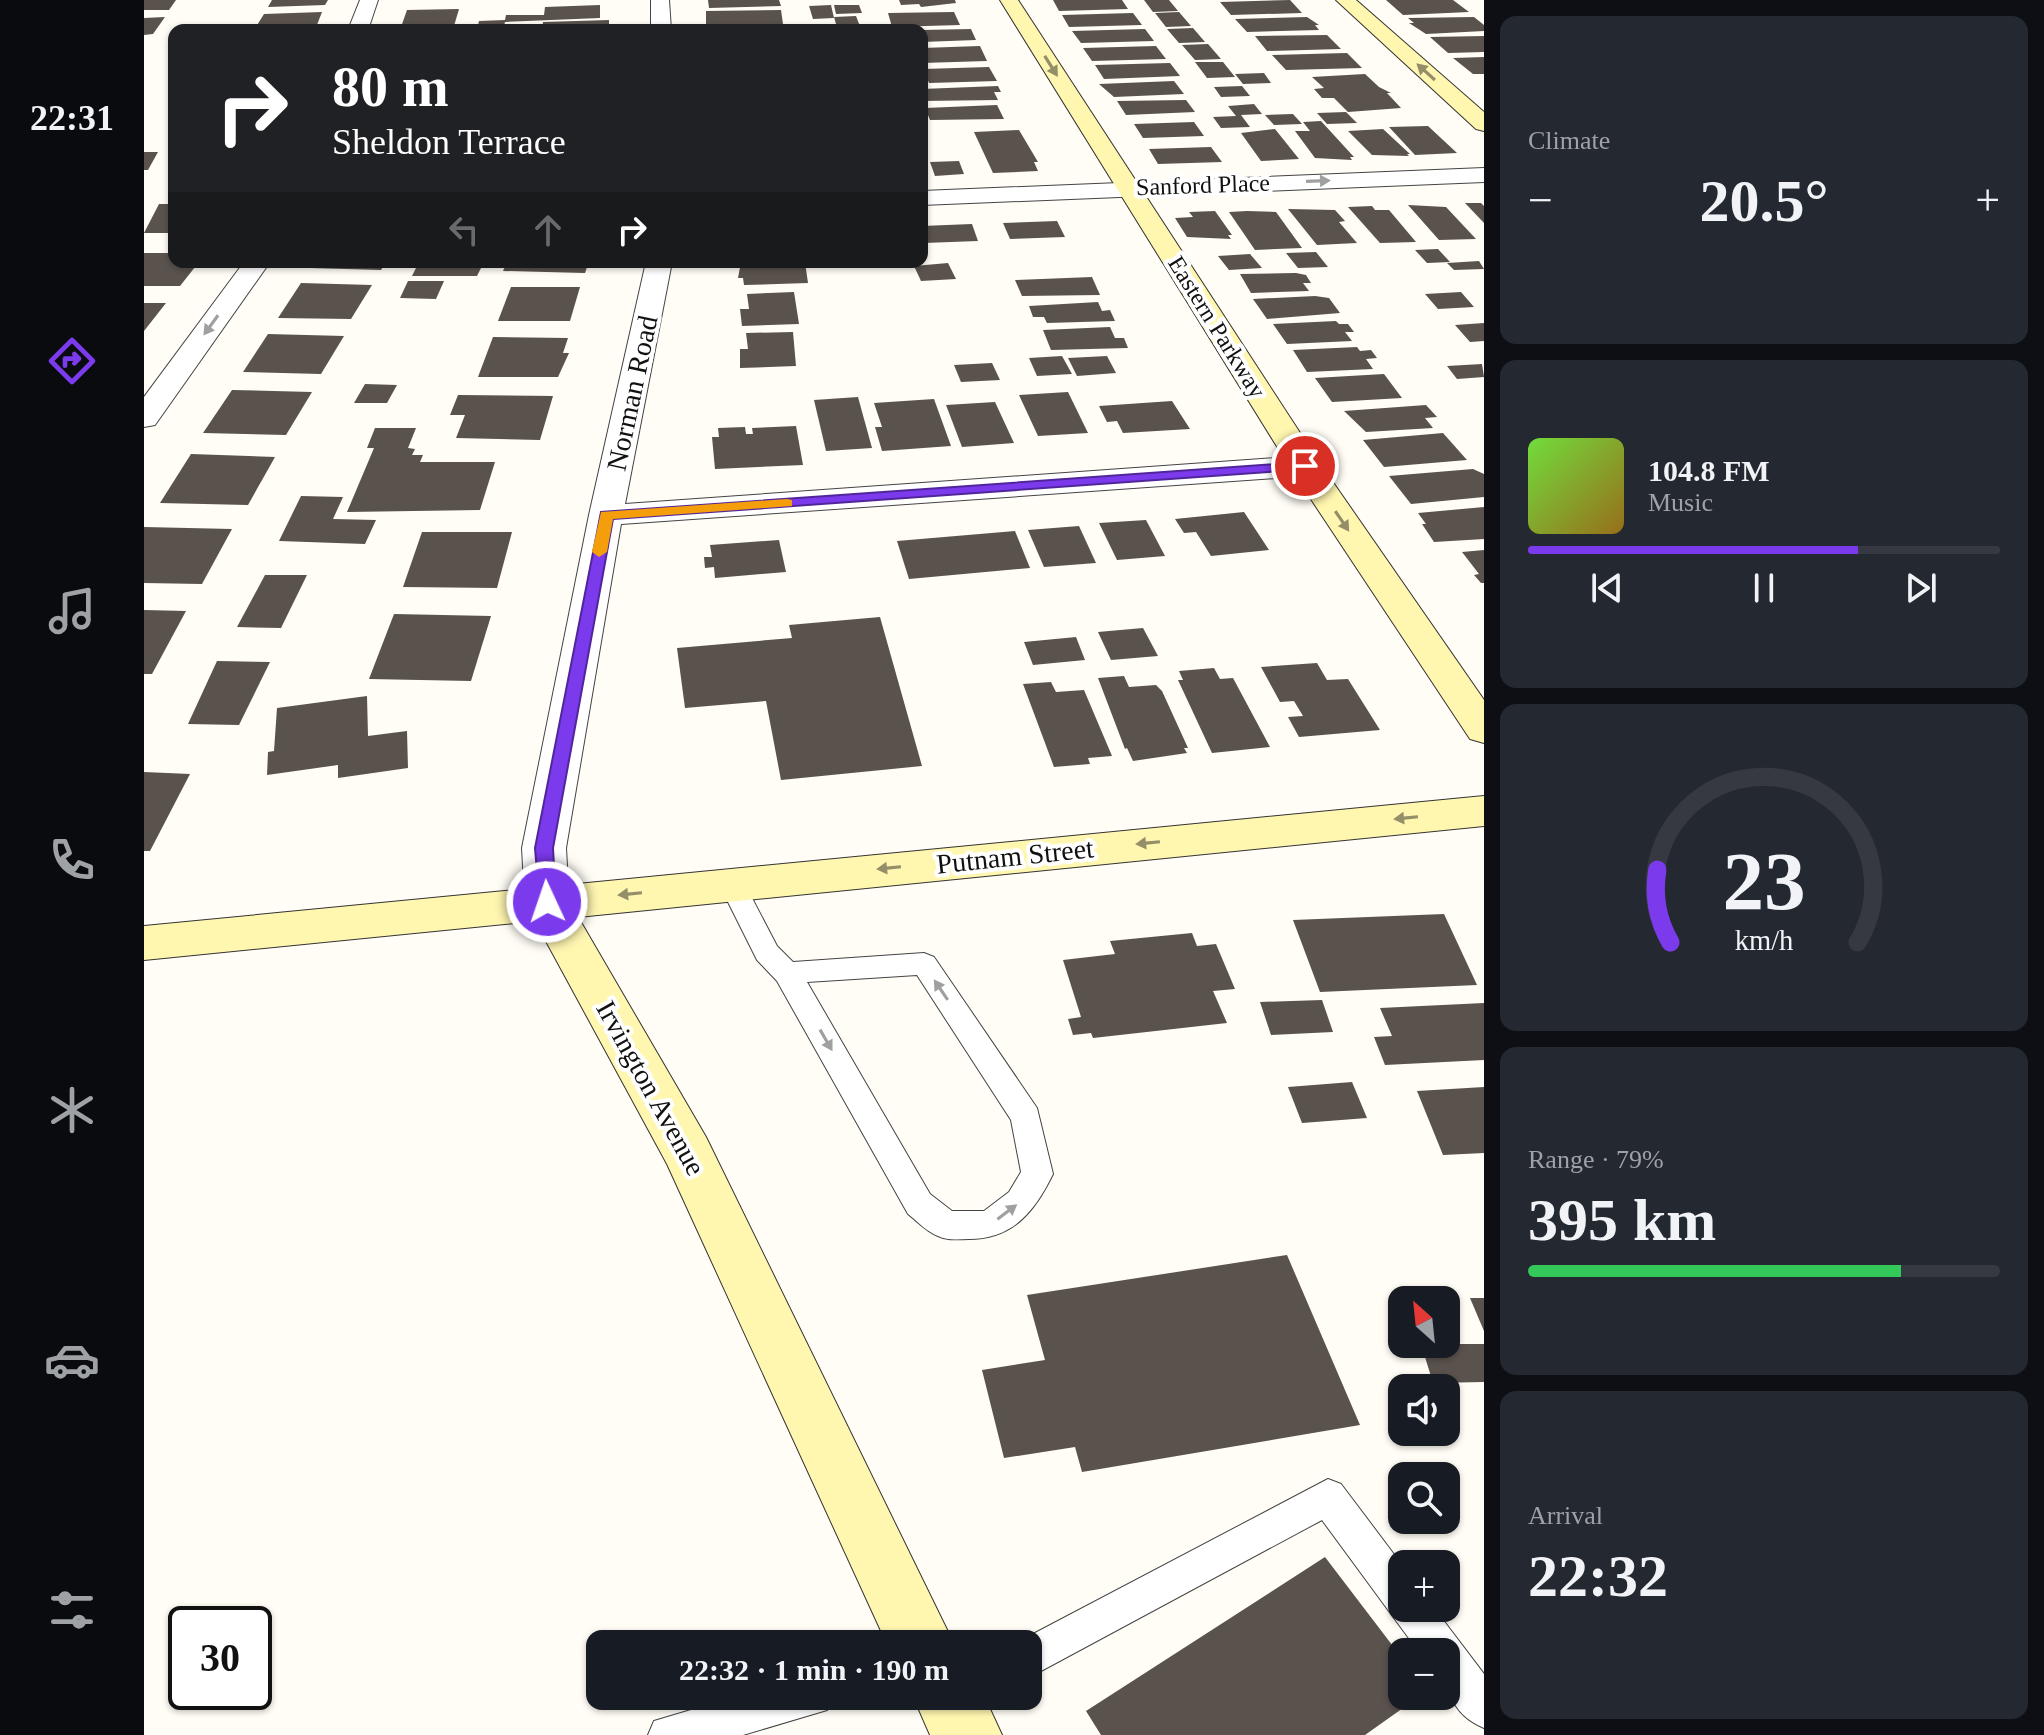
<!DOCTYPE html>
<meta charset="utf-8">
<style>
:root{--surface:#171b24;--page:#242831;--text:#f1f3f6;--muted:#9ea1a6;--line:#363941;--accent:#7c3aed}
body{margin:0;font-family:"Times New Roman",serif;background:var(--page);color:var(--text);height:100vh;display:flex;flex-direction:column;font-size:30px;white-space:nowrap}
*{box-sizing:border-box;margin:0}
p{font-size:26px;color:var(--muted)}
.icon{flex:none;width:44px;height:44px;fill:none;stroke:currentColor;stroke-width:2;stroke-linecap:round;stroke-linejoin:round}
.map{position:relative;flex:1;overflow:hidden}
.side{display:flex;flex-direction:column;gap:16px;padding:16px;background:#0d0f14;width:560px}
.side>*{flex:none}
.banner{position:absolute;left:24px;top:24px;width:760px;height:244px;border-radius:16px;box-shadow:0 2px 6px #0004;background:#202124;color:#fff;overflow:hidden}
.needle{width:52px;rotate:333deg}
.controls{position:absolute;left:1244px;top:1286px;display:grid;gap:16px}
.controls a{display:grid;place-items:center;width:72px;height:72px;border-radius:16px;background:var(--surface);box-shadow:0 2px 6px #0004;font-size:40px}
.speed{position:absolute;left:24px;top:1606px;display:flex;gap:16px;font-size:40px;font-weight:700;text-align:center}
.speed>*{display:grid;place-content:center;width:104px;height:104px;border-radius:50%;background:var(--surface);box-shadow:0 2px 6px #0004;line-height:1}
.speed .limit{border:4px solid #111;border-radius:12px;background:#fff;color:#111}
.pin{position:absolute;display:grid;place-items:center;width:68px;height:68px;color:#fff;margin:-34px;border:4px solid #fff;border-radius:50%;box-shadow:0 2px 8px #0007}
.me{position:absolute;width:88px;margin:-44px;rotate:357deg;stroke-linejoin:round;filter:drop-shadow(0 0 6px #0008)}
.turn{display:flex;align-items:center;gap:28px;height:168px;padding:0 32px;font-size:36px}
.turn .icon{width:104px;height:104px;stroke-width:2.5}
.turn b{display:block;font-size:56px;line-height:68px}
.lanes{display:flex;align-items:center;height:76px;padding:0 32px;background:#0003;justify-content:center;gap:40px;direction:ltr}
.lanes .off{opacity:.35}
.big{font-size:60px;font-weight:800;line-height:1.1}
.side .widget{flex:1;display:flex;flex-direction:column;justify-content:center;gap:12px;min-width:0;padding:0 28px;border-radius:16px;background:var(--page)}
.side .dial{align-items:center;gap:0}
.dial svg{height:208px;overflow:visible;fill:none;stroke:var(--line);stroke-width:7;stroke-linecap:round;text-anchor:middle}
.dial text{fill:var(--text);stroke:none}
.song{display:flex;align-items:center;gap:24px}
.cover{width:96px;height:96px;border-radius:12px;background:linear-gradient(135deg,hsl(100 70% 55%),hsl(40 70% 35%))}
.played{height:8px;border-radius:4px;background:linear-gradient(90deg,var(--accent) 70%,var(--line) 70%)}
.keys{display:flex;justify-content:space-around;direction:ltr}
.heat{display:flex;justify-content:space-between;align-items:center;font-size:44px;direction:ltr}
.charge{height:12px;border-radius:6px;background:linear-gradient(90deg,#34c759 79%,var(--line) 0)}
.trip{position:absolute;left:442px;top:1630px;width:456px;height:80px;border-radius:16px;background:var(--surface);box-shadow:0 2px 6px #0004;font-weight:800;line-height:80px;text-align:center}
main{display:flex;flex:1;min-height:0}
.menu{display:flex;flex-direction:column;width:144px;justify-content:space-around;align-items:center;background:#090b0e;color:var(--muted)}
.menu .icon{width:56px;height:56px}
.menu .active{color:var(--accent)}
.menu b{font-size:36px;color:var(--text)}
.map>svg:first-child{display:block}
.building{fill:#5a524d}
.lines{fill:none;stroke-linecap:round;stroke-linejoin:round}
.lane-casing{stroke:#444;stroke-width:2}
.street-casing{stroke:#444;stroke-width:2}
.secondary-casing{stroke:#333;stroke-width:2}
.lane{fill:#fff;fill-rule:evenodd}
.street{fill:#fff;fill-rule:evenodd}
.secondary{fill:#fff6b0;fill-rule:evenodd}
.oneway{fill:#948f68}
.oneway2{fill:#a0a0a0}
.route{fill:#7c3aed;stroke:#51269a;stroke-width:2}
.slow{fill:#f59e0b}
.labels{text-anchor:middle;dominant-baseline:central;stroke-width:8;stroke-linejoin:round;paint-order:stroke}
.far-street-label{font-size:24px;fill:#111;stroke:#fff}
.street-label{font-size:28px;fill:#111;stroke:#fff}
</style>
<main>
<nav class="menu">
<b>22:31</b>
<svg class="icon active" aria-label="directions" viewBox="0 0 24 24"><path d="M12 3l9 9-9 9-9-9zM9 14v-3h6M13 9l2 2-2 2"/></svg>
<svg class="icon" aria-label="music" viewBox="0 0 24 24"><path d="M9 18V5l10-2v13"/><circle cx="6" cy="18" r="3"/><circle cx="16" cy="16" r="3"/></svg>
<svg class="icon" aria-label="phone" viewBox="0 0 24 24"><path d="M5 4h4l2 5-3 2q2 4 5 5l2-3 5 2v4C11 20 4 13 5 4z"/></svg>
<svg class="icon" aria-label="climate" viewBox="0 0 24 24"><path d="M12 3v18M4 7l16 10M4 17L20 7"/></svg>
<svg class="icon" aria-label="car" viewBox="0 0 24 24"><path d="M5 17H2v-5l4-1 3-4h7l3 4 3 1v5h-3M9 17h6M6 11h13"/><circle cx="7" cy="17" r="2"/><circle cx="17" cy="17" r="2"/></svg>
<svg class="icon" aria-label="filters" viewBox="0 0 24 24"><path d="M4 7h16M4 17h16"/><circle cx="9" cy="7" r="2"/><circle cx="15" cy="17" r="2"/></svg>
</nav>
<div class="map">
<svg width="1340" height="1735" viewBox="0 0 1340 1735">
<rect width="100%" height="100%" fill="#fffdf5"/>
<g class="building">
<polygon points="0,0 32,0 25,10 0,10"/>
<polygon points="128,0 184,0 181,5 124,7"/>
<polygon points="564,0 635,0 637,6 565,8"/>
<polygon points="755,0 811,0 812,3 777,7 775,4 757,5"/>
<polygon points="909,0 978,0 984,9 915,11"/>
<polygon points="1000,0 1025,0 1034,11 1009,12"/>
<polygon points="1146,0 1158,13 1087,15 1076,2"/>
<polygon points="1242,0 1309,0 1325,12 1259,15"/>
<polygon points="456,5 456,18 361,22 359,30 333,30 335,21 361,20 362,15 400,15 401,7"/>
<polygon points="687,5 690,18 669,19 665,6"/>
<polygon points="690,5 715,5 718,13 692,14"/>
<polygon points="315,9 310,26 257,27 263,10"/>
<polygon points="637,10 639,24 562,27 562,11"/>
<polygon points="178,12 171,30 110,30 120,14"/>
<polygon points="810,12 816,25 748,27 744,13"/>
<polygon points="1035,12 1047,26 1022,27 1011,13"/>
<polygon points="989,13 998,25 925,27 918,15"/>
<polygon points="712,16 717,29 670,30 669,25 692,24 690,17"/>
<polygon points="21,17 9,34 0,35 0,18"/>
<polygon points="1163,17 1175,25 1171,25 1175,30 1103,32 1091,19"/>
<polygon points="1330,17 1340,25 1340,31 1282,34 1265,23 1270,23 1264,18"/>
<polygon points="465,20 465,30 398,30 399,22"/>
<polygon points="1049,28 1061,42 1035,43 1023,29"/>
<polygon points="827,29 832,40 778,42 778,30"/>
<polygon points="1001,29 1010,41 937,43 928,31"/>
<polygon points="1183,35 1197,49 1123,51 1111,36"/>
<polygon points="1340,36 1340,52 1304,53 1286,37"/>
<polygon points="1064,44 1077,59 1051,60 1038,45"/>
<polygon points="836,46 843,61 778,63 778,48"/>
<polygon points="1012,46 1022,59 948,61 939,48"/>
<polygon points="1203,53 1218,68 1142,70 1128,55"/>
<polygon points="1340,57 1340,74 1329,74 1309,58"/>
<polygon points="1051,62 1079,62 1091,77 1063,78"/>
<polygon points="1026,63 1036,76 960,79 951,65"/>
<polygon points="845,67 853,81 785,83 779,69"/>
<polygon points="1120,73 1127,83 1099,84 1091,74"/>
<polygon points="1221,74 1235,87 1247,93 1243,93 1257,108 1204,112 1190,98 1178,98 1170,89 1180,88 1168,77"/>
<polygon points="1030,81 1040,94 970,97 955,84"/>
<polygon points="854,86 857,92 850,92 854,100 778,101 778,89"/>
<polygon points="1098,86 1106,96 1077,97 1070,87"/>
<polygon points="1042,100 1051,112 982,115 973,101"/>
<polygon points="1110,104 1118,114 1097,115 1106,127 1077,128 1069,117 1092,116 1084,106"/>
<polygon points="853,105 860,119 786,120 781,108"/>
<polygon points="1202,112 1213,123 1183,124 1173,113"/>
<polygon points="1149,114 1158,124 1130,125 1121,115"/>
<polygon points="1177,121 1210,157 1206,157 1208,160 1171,158 1151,131 1166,131 1159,122"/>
<polygon points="1050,122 1060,136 999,138 990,124"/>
<polygon points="1284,126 1313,153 1271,155 1245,127"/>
<polygon points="1131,129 1155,159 1117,161 1097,133"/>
<polygon points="1239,129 1266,154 1263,154 1265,156 1228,155 1204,131"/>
<polygon points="875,130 894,162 890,162 894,171 849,173 830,132"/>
<polygon points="1067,147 1078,162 1014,164 1005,149"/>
<polygon points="0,152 14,152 4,170 0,170"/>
<polygon points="815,161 820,174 791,176 786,162"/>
<polygon points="1321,203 1337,203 1340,206 1340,223"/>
<polygon points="15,204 30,204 30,233 0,233"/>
<polygon points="1264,205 1302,207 1332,239 1295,240"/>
<polygon points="1228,206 1231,210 1245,210 1272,242 1236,243 1204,207"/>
<polygon points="1144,209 1191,210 1201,221 1195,222 1213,243 1173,245"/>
<polygon points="1071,211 1088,235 1084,235 1087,239 1043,237 1031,218 1049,217 1045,212"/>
<polygon points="1103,211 1132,212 1158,248 1111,250 1085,212"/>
<polygon points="913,221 921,237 866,239 859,223"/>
<polygon points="828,224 834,241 780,243 778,236 778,226"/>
<polygon points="1294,249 1306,262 1283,263 1271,250"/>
<polygon points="1172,252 1184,267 1154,268 1142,253"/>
<polygon points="0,253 30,253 30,262 55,262 36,286 0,286"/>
<polygon points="1106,254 1118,268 1085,270 1074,256"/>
<polygon points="1335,261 1340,269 1310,270 1303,263"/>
<polygon points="170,262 242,262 237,270 166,268"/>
<polygon points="275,262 340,262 333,276 268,276"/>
<polygon points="363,262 445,262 441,273 359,271"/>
<polygon points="597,262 661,262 664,283 600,285 599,278 594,278"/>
<polygon points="804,263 812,279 777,281 770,266"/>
<polygon points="1152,273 1162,275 1167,283 1159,283 1165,291 1107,293 1096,274"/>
<polygon points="948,277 956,295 878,296 871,280"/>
<polygon points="264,281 300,281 292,299 256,298"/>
<polygon points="157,283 228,285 207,319 134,318"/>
<polygon points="367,287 436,287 426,321 354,321"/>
<polygon points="650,292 655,324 598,326 596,309 605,309 603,294"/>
<polygon points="1317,292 1330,307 1294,309 1281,294"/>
<polygon points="1171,296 1185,298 1196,313 1123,319 1109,299"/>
<polygon points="954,302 958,311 966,310 971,321 903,323 900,317 889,317 885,306"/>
<polygon points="0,303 22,303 0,331"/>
<polygon points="1192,321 1195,324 1204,324 1210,332 1201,332 1208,341 1143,344 1129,324"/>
<polygon points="1340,323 1340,341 1326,342 1311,325"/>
<polygon points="966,327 971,338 980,338 984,348 907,350 899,330"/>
<polygon points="649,332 652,366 596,368 596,349 604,349 602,333"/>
<polygon points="124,334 200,336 177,374 99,372"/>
<polygon points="349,337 424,338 419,353 425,353 414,377 334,377"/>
<polygon points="1213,347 1216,351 1227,350 1233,358 1222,359 1229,369 1163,372 1149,350"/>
<polygon points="918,356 928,374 893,376 885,358"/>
<polygon points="963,356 972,373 933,376 924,358"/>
<polygon points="848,363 856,380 817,382 810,365"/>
<polygon points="1338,364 1340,377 1313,379 1303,366"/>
<polygon points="1240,374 1258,398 1188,402 1171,378"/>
<polygon points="221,384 253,385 243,403 210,403"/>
<polygon points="88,390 168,392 142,435 59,433"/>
<polygon points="924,392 944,433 894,436 875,395"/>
<polygon points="314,395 409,396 396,440 312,438 321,415 306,415"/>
<polygon points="714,397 728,448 682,451 670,400"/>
<polygon points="790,399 807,446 738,451 731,427 738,427 730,403"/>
<polygon points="1028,401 1046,429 979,433 973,421 963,422 955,406"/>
<polygon points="851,402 870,443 818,447 802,405"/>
<polygon points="1282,405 1293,417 1281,418 1289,428 1222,432 1200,411"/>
<polygon points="652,426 659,465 571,469 568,437 575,437 574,428 601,427 602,434 609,434 608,428"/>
<polygon points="231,428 272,428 264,448 271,449 268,455 279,455 276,462 351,462 336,510 203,512 230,448 223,448"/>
<polygon points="1299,433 1323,460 1240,467 1219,440"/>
<polygon points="47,454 131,457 104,505 16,503"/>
<polygon points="1329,469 1340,474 1340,497 1267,504 1245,476"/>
<polygon points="157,496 199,497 189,519 232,520 221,544 135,541"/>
<polygon points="1340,507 1340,539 1290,542 1278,524 1282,524 1274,513"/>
<polygon points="1100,512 1125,550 1067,556 1052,532 1040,533 1031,519"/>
<polygon points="1002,520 1021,556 973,560 955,523"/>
<polygon points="935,526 952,563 900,567 884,530"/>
<polygon points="0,527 88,529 58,584 0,583"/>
<polygon points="871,531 886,568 765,579 753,541"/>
<polygon points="278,532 368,532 353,588 259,587"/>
<polygon points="635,540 642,572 571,578 570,567 561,568 560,557 568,557 566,545"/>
<polygon points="1340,550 1340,583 1337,583 1330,575 1335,574 1318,552"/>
<polygon points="121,575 163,575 137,628 93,627"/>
<polygon points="0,610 42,611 8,674 0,674"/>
<polygon points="250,614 347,616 327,681 225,679"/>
<polygon points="736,617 778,766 637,780 622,701 541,708 533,648 648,638 645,625"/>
<polygon points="999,628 1014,656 967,660 954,632"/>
<polygon points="932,637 941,660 889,665 880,642"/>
<polygon points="73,661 126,662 95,725 44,724"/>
<polygon points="1173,663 1183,680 1204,679 1236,730 1155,737 1144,717 1159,716 1150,701 1136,702 1117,667"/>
<polygon points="1070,668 1076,679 1089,678 1126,747 1068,753 1034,680 1039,680 1035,671"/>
<polygon points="980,676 985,687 1012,685 1018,691 1044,748 1040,748 1043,753 989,761 983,748 981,749 954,678"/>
<polygon points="907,682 912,692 940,690 968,756 944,758 946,764 910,767 879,684"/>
<polygon points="223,696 224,736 263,731 264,768 194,778 194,765 123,775 124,752 130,751 133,708"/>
<polygon points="0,772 46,774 6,851 0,851"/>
<polygon points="1300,914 1333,985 1176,992 1149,920"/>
<polygon points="1048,933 1053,946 1072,944 1091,989 1069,991 1083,1023 949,1038 947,1033 929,1035 924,1019 937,1017 919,960 971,954 966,941"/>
<polygon points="1178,1000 1189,1032 1127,1035 1116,1002"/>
<polygon points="1340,1003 1340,1060 1241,1065 1230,1037 1248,1036 1236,1008"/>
<polygon points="1208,1082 1223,1118 1158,1123 1144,1087"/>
<polygon points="1340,1087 1340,1153 1299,1155 1273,1091"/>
<polygon points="1143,1255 1216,1425 938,1472 931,1447 860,1458 838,1370 901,1360 883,1295"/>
<polygon points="1326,1298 1340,1298 1340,1331"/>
<polygon points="1277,1344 1340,1344 1340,1382 1289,1383"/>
<polygon points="1181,1557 1258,1658 1258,1696 1276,1696 1221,1735 957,1735 942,1711"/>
</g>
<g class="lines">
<defs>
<g id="lane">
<path d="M 588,874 L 597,877 L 633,946 L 649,962 L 780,953 L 790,957 L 893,1108 L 909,1174 C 891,1211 869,1239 825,1239 C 815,1239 804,1241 794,1236 C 783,1232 773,1221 764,1214 L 633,981 L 613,960 L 575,884 L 579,877 ZM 773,975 L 867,1120 L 877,1172 L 865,1192 L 840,1211 L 808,1211 L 786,1194 L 663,982 Z"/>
<path d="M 1184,1479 L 1197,1484 L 1258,1565 L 1258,1608 L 1290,1608 L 1340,1674 L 1340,1728 C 1304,1713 1302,1686 1302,1652 L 1275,1652 L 1178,1520 L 884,1678 L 884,1644 L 870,1644 Z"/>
<polygon points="594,1696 689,1696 683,1710 599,1735 504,1735 510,1721"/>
</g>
<g id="street">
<polygon points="216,0 234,0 224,30 204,30"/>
<polygon points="507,0 525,0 527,30 507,30"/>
<polygon points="1340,168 1340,182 778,205 778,191"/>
<polygon points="100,262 126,262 11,425 0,427 0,397"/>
<polygon points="502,262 528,262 481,504 1161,456 1172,459 1177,466 1172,473 1161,476 477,524 422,848 425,902 419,914 403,919 387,914 381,902 378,848 445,515"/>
</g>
<g id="secondary">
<polygon points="856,0 874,0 1177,465 1340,700 1340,743 1326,739 1145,466"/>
<polygon points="1192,0 1212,0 1340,112 1340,131 1332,129"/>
<polygon points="1340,796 1340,826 434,917 562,1137 810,1644 743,1644 523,1164 391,921 0,960 0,926"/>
<polygon points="769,1696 840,1696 858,1735 786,1735"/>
</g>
</defs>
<use href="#lane" class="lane-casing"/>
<use href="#street" class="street-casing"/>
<use href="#secondary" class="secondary-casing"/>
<use href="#lane" class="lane"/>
<use href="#street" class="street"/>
<use href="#secondary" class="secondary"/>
</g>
<defs><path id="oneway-solid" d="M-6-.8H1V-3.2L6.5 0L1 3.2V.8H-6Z" transform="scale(2)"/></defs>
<g class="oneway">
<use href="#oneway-solid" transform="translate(907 66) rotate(58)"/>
<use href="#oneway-solid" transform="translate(1282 72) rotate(-138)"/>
<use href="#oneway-solid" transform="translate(1198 521) rotate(56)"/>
<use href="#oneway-solid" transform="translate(1262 818) rotate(174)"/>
<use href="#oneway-solid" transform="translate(1004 843) rotate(174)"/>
<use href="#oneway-solid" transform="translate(745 868) rotate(174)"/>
<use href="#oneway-solid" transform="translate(486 894) rotate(174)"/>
</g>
<g class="oneway2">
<use href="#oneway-solid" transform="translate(1174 181) rotate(-2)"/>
<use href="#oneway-solid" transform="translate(67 325) rotate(126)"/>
<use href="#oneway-solid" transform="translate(797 990) rotate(-124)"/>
<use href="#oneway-solid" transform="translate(682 1040) rotate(60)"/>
<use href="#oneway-solid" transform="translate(863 1212) rotate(-37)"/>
</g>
<polygon class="route" points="1161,462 1165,463 1165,469 469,519 409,848 412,902 409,907 396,907 391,848 457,512"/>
<polygon class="slow" points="643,499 648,500 648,506 469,519 463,552 455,557 448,552 457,512"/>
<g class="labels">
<g class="far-street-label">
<text transform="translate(1059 185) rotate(-2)">Sanford Place</text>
<text transform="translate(1073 327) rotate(58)">Eastern Parkway</text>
</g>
<g class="street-label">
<text transform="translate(488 393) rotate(-78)">Norman Road</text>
<text transform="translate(871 856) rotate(-6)">Putnam Street</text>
<text transform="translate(507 1088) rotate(61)">Irvington Avenue</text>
</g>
</g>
</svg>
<div class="controls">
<a><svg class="needle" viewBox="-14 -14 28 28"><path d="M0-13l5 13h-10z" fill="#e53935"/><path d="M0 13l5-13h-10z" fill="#9ea1a6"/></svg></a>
<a><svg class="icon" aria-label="sound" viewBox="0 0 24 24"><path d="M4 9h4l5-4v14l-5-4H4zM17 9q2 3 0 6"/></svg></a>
<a><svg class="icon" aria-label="search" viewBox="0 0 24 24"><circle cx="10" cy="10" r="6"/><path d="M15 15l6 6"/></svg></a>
<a>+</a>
<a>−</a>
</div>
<div class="speed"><div class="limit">30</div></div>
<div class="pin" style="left:1161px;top:466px;background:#d93025"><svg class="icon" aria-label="arrive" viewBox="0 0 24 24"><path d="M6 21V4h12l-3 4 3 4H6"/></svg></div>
<svg class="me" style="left:403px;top:902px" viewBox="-20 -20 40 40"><circle r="17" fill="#7c3aed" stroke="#fff" stroke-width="3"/><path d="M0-11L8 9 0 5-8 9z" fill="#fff"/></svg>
<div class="trip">22:32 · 1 min · 190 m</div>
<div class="banner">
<div class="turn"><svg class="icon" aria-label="right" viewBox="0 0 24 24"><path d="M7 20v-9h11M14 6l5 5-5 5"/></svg><div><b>80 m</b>Sheldon Terrace</div></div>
<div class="lanes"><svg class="icon off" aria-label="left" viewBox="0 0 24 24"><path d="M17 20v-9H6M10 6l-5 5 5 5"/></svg><svg class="icon off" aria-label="ahead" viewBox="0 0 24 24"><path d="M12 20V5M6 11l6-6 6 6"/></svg><svg class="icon" aria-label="right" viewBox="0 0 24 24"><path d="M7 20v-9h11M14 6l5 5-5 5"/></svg></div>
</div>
</div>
<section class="side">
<div class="widget"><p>Climate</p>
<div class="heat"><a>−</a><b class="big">20.5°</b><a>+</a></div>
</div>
<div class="widget">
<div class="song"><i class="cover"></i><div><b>104.8 FM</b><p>Music</p></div></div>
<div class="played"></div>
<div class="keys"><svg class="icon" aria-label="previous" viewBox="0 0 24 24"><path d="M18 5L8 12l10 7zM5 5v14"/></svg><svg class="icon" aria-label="pause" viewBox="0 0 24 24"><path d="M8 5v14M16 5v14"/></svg><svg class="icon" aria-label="next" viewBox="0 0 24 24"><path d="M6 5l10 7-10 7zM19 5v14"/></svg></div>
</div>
<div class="widget dial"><svg viewBox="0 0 100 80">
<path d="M14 69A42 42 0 1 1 86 69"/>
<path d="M14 69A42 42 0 0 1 9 41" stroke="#7c3aed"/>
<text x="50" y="56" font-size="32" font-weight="700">23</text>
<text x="50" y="72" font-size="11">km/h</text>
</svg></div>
<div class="widget"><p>Range · 79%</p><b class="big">395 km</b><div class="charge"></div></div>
<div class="widget"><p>Arrival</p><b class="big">22:32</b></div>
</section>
</main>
